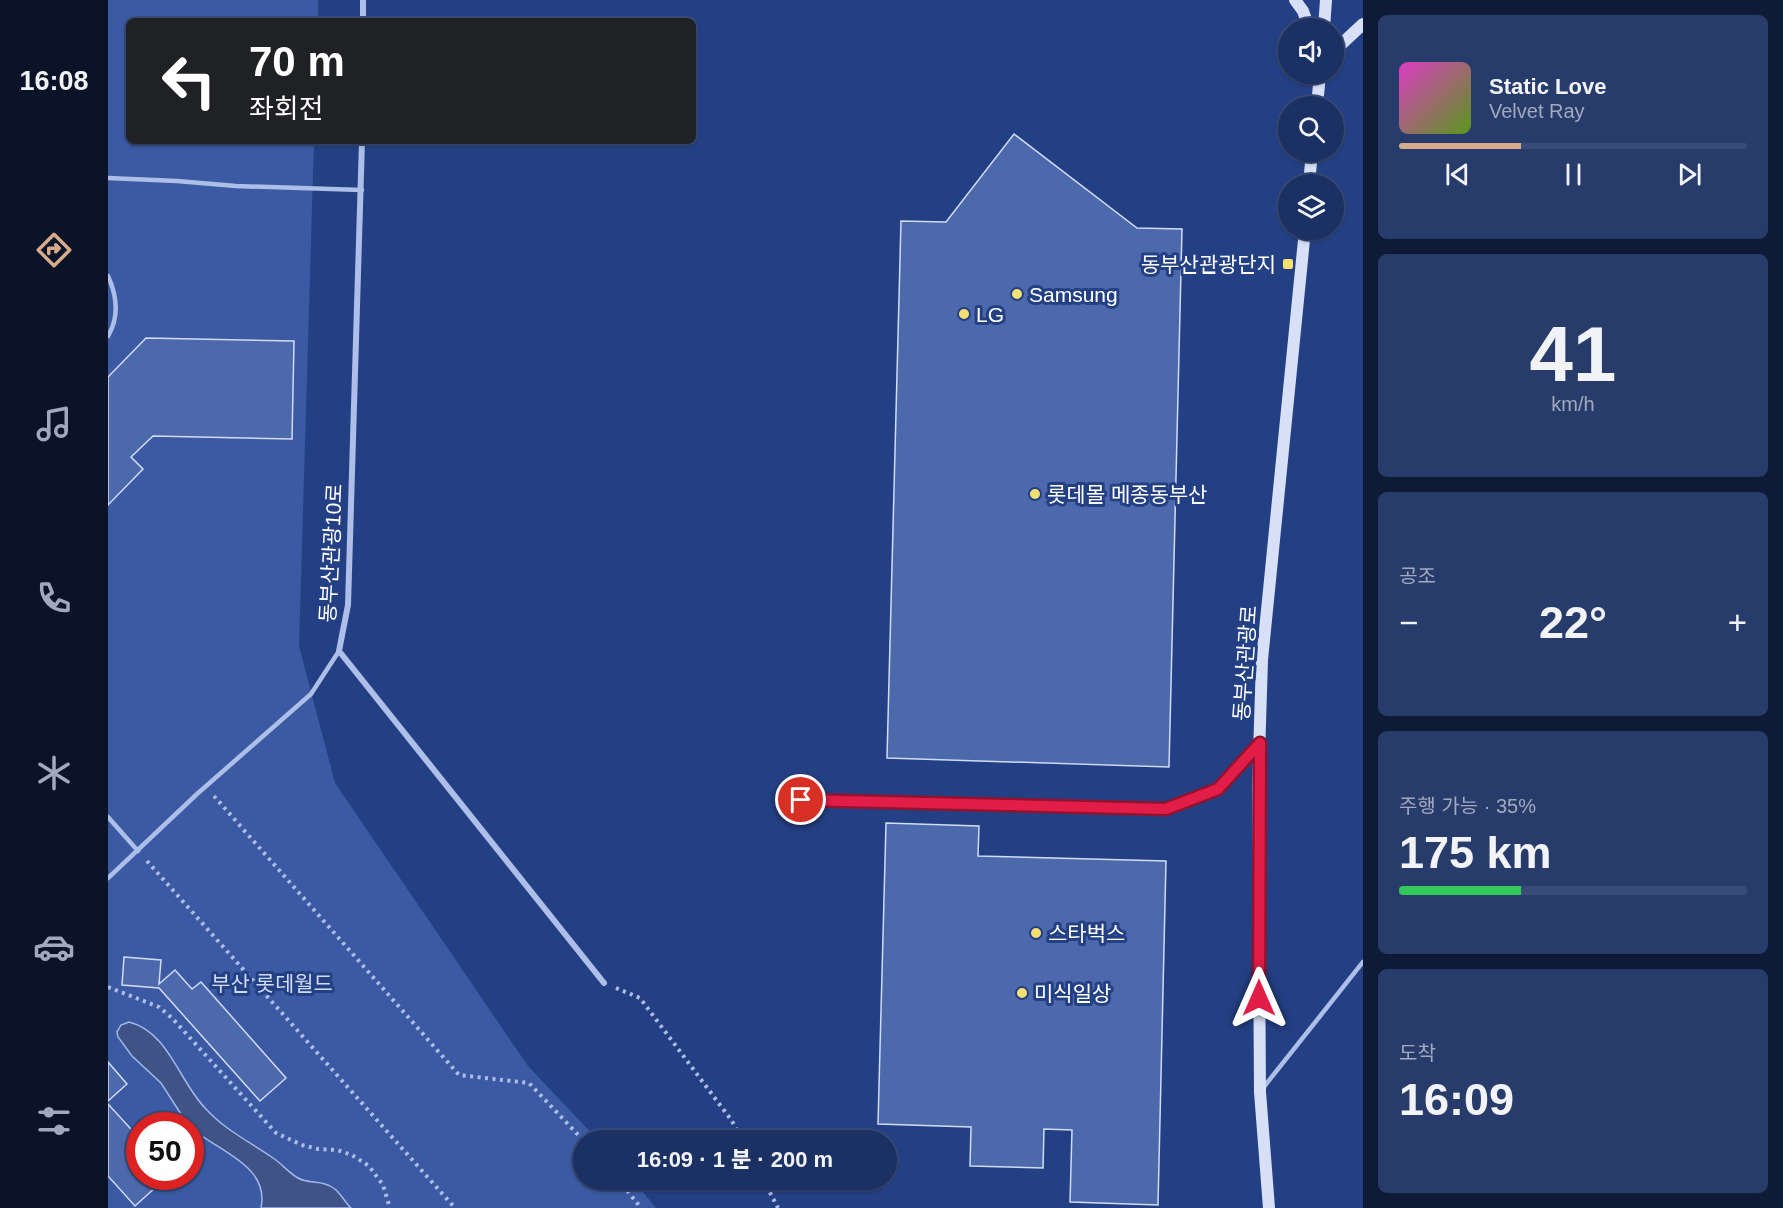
<!DOCTYPE html>
<html lang="ko">
<meta charset="utf-8">
<style>
:root{--surface:#1b3063;--page:#283c6c;--text:#f1f3f6;--muted:#a0a9be;--line:#394b78;--accent:#d6ab8b}
body{margin:0;font-family:Helvetica,"Noto Sans KR",sans-serif;background:var(--page);color:var(--text);height:100vh;display:flex;flex-direction:column;font-size:22px;white-space:nowrap}
*{box-sizing:border-box;margin:0}
p{font-size:20px;color:var(--muted)}
.icon{flex:none;width:33px;height:33px;fill:none;stroke:currentColor;stroke-width:2;stroke-linecap:round;stroke-linejoin:round}
.map{position:relative;flex:1;overflow:hidden}
.drawer{display:flex;flex-direction:column;gap:15px;padding:15px;background:#0f1a36;width:420px}
.drawer>*{flex:none}
.hud{position:absolute;left:18px;top:18px;width:570px;height:126px;border-radius:9px;box-shadow:0 2px 4px #0004,0 0 0 2px var(--line);background:#202124;color:#fff;overflow:hidden}
.tools{position:absolute;left:1170px;top:18px;display:grid;gap:12px}
.tools a{display:grid;place-items:center;width:66px;height:66px;border-radius:50%;background:var(--surface);box-shadow:0 2px 4px #0004,0 0 0 2px var(--line);font-size:30px}
.speed{position:absolute;left:18px;top:1112px;display:flex;gap:12px;font-size:30px;font-weight:700;text-align:center}
.speed>*{display:grid;place-content:center;width:78px;height:78px;border-radius:50%;background:var(--surface);box-shadow:0 2px 4px #0004,0 0 0 2px var(--line);line-height:1}
.speed .limit{border:9px solid #d22;background:#fff;color:#111}
.pin{position:absolute;display:grid;place-items:center;width:51px;height:51px;color:#fff;margin:-26px;border:3px solid #fff;border-radius:50%;box-shadow:0 2px 6px #0007}
.me{position:absolute;width:66px;margin:-33px;rotate:0deg;stroke-linejoin:round;filter:drop-shadow(0 0 4px #0008)}
.turn{display:flex;align-items:center;gap:21px;height:126px;padding:0 24px;font-size:27px}
.turn .icon{width:78px;height:78px;stroke-width:2.5}
.turn b{display:block;font-size:42px;line-height:51px}
.big{font-size:45px;font-weight:800;line-height:1.1}
.drawer .widget{flex:1;display:flex;flex-direction:column;justify-content:center;gap:9px;min-width:0;padding:0 21px;border-radius:9px;background:var(--page)}
.drawer .dial{align-items:center;gap:0}
.dial b{font-size:78px;line-height:1}
.song{display:flex;align-items:center;gap:18px}
.cover{width:72px;height:72px;border-radius:9px;background:linear-gradient(135deg,hsl(310 70% 55%),hsl(90 70% 35%))}
.played{height:6px;border-radius:3px;background:linear-gradient(90deg,var(--accent) 35%,var(--line) 35%)}
.keys{display:flex;justify-content:space-around;direction:ltr}
.heat{display:flex;justify-content:space-between;align-items:center;font-size:33px;direction:ltr}
.charge{height:9px;border-radius:4px;background:linear-gradient(90deg,#34c759 35%,var(--line) 0)}
.trip{position:absolute;left:465px;top:1130px;width:324px;height:60px;border-radius:30px;background:var(--surface);box-shadow:0 2px 4px #0004,0 0 0 2px var(--line);font-weight:800;line-height:60px;text-align:center}
main{display:flex;flex:1;min-height:0}
.menu{display:flex;flex-direction:column;width:108px;justify-content:space-around;align-items:center;background:#0b1328;color:var(--muted)}
.menu .icon{width:42px;height:42px}
.menu .on{color:var(--accent)}
.menu b{font-size:27px;color:var(--text)}
.map>svg:first-child{display:block}
.green{fill:#3b5aa3;fill-rule:evenodd}
.water{fill:#3f5386;stroke:#a1b8e9;stroke-width:1.5}
.building{fill:#4c69ac;stroke:#d1dcf6;stroke-width:1.5}
.lines{fill:none;stroke-linecap:round;stroke-linejoin:round}
.path{stroke:#adbfe8;stroke-width:4;stroke-dasharray:3 4.5;stroke-linecap:butt}
.lane{stroke:#adbfe8;stroke-width:4.5}
.street{stroke:#adbfe8;stroke-width:6}
.secondary{stroke:#d7e0f7;stroke-width:12}
.route-casing{stroke:#92132f;stroke-width:15}
.route{stroke:#e11d48;stroke-width:10}
.poi-dot{fill:#f3e070;stroke:#244084;stroke-width:2}
.labels{text-anchor:middle;dominant-baseline:central;stroke-width:6;stroke-linejoin:round;paint-order:stroke}
.poi-label{font-size:21px;fill:#fff;stroke:#244084;text-anchor:start}
.street-label{font-size:21px;fill:#fff;stroke:#244084}
.park-label{font-size:21px;fill:#d1dcf6;stroke:#244084}
</style>
<main>
<nav class="menu">
<b>16:08</b>
<svg class="icon on" aria-label="directions" viewBox="0 0 24 24"><path d="M12 3l9 9-9 9-9-9zM9 14v-3h6M13 9l2 2-2 2"/></svg>
<svg class="icon" aria-label="music" viewBox="0 0 24 24"><path d="M9 18V5l10-2v13"/><circle cx="6" cy="18" r="3"/><circle cx="16" cy="16" r="3"/></svg>
<svg class="icon" aria-label="phone" viewBox="0 0 24 24"><path d="M5 4h4l2 5-3 2q2 4 5 5l2-3 5 2v4C11 20 4 13 5 4z"/></svg>
<svg class="icon" aria-label="climate" viewBox="0 0 24 24"><path d="M12 3v18M4 7l16 10M4 17L20 7"/></svg>
<svg class="icon" aria-label="car" viewBox="0 0 24 24"><path d="M5 17H2v-5l4-1 3-4h7l3 4 3 1v5h-3M9 17h6M6 11h13"/><circle cx="7" cy="17" r="2"/><circle cx="17" cy="17" r="2"/></svg>
<svg class="icon" aria-label="filters" viewBox="0 0 24 24"><path d="M4 7h16M4 17h16"/><circle cx="9" cy="7" r="2"/><circle cx="15" cy="17" r="2"/></svg>
</nav>
<div class="map">
<svg width="1255" height="1208" viewBox="0 0 1255 1208">
<rect width="100%" height="100%" fill="#244084"/>
<path class="green" d="M 0,0 L 210,0 L 210,21 L 21,21 L 21,141 L 206,141 L 191,646 L 227,783 L 420,1066 L 490,1140 L 476,1140 L 476,1179 L 524,1179 L 548,1208 L 0,1208 ZM 32,1125 L 82,1125 L 82,1176 L 32,1176 Z"/>
<path class="water" d="M 21,1022 C 61,1032 71,1082 98,1109 C 117,1130 142,1142 165,1158 C 174,1164 181,1173 190,1178 C 199,1183 207,1181 217,1184 C 230,1187 234,1199 243,1208 L 153,1208 C 162,1164 107,1151 83,1127 L 82,1125 L 80,1125 L 53,1083 L 24,1056 L 10,1037 L 9,1032 L 13,1025 Z"/>
<g class="building">
<polygon points="906,134 1029,228 1074,229 1061,767 779,758 793,221 838,222"/>
<polygon points="38,338 186,341 184,439 45,436 23,457 35,469 0,505 0,377"/>
<polygon points="778,823 871,826 870,856 1058,861 1050,1205 962,1202 964,1130 936,1129 935,1168 862,1166 863,1127 770,1124"/>
<polygon points="16,957 53,960 51,984 67,970 84,989 93,982 178,1078 152,1101 51,988 14,985"/>
<polygon points="0,1062 19,1084 0,1101"/>
<polygon points="0,1104 32,1139 32,1176 60,1176 27,1206 0,1176"/>
</g>
<g class="lines">
<g class="path">
<polyline points="106,796 351,1075 421,1083 476,1141"/>
<polyline points="39,861 347,1208"/>
<polyline points="0,987 51,1007 64,1018 168,1133 194,1145 210,1149 229,1150 244,1155 261,1166 275,1185 282,1208"/>
<polyline points="508,988 532,998 624,1121 634,1140"/>
<polyline points="510,1179 533,1208"/>
<polyline points="655,1179 670,1208"/>
</g>
<g class="lane">
<polyline points="0,178 69,181 128,186 254,190"/>
<path d="M 0,276 C 9,296 12,316 0,336"/>
<polyline points="693,800 1057,809 1110,789 1148,747"/>
<polyline points="0,817 30,851"/>
<polyline points="0,878 89,794 203,694 231,651"/>
<polyline points="1155,1088 1255,962"/>
</g>
<g class="street">
<polyline points="255,21 255,0"/>
<polyline points="254,141 240,605 231,651 496,983"/>
</g>
<g class="secondary">
<polyline points="1187,0 1195,11 1201,28"/>
<polyline points="1216,28 1218,0"/>
<polyline points="1226,51 1255,24"/>
<polyline points="1209,106 1212,74"/>
<polyline points="1201,184 1204,152"/>
<polyline points="1161,1208 1152,1092 1150,787 1154,660 1197,230"/>
</g>
</g>
<g class="lines">
<defs>
<polyline id="route" points="693,800 1058,809 1110,789 1152,743 1151,998"/>
</defs>
<use href="#route" class="route-casing"/>
<use href="#route" class="route"/>
</g>
<g class="poi-dot">
<rect x="1174" y="258" width="12" height="12" rx="3"/>
<circle cx="909" cy="294" r="6"/>
<circle cx="856" cy="314" r="6"/>
<circle cx="927" cy="494" r="6"/>
<circle cx="928" cy="933" r="6"/>
<circle cx="914" cy="993" r="6"/>
</g>
<g class="labels">
<g class="poi-label">
<text x="1168" y="264" text-anchor="end">동부산관광단지</text>
<text x="921" y="294">Samsung</text>
<text x="868" y="314">LG</text>
<text x="939" y="494">롯데몰 메종동부산</text>
<text x="940" y="933">스타벅스</text>
<text x="926" y="993">미식일상</text>
</g>
<g class="street-label">
<text transform="translate(223 553) rotate(-87)">동부산관광10로</text>
<text transform="translate(1137 663) rotate(-86)">동부산관광로</text>
</g>
<g class="park-label">
<text x="164" y="983">부산 롯데월드</text>
</g>
</g>
</svg>
<div class="tools">
<a><svg class="icon" aria-label="sound" viewBox="0 0 24 24"><path d="M4 9h4l5-4v14l-5-4H4zM17 9q2 3 0 6"/></svg></a>
<a><svg class="icon" aria-label="search" viewBox="0 0 24 24"><circle cx="10" cy="10" r="6"/><path d="M15 15l6 6"/></svg></a>
<a><svg class="icon" aria-label="layers" viewBox="0 0 24 24"><path d="M12 4l9 5-9 5-9-5zM3 14l9 5 9-5"/></svg></a>
</div>
<div class="speed"><div class="limit">50</div></div>
<div class="pin" style="left:693px;top:800px;background:#d93025"><svg class="icon" aria-label="arrive" viewBox="0 0 24 24"><path d="M6 21V4h12l-3 4 3 4H6"/></svg></div>
<svg class="me" style="left:1151px;top:998px" viewBox="-20 -20 40 40"><path d="M0-17L14 15 0 8-14 15z" fill="#e11d48" stroke="#fff" stroke-width="4"/></svg>
<div class="trip">16:09 · 1 분 · 200 m</div>
<div class="hud">
<div class="turn"><svg class="icon" aria-label="left" viewBox="0 0 24 24"><path d="M17 20v-9H6M10 6l-5 5 5 5"/></svg><div><b>70 m</b>좌회전</div></div>
</div>
</div>
<section class="drawer">
<div class="widget">
<div class="song"><i class="cover"></i><div><b>Static Love</b><p>Velvet Ray</p></div></div>
<div class="played"></div>
<div class="keys"><svg class="icon" aria-label="previous" viewBox="0 0 24 24"><path d="M18 5L8 12l10 7zM5 5v14"/></svg><svg class="icon" aria-label="pause" viewBox="0 0 24 24"><path d="M8 5v14M16 5v14"/></svg><svg class="icon" aria-label="next" viewBox="0 0 24 24"><path d="M6 5l10 7-10 7zM19 5v14"/></svg></div>
</div>
<div class="widget dial"><b>41</b><p>km/h</p></div>
<div class="widget"><p>공조</p>
<div class="heat"><a>−</a><b class="big">22°</b><a>+</a></div>
</div>
<div class="widget"><p>주행 가능 · 35%</p><b class="big">175 km</b><div class="charge"></div></div>
<div class="widget"><p>도착</p><b class="big">16:09</b></div>
</section>
</main>
